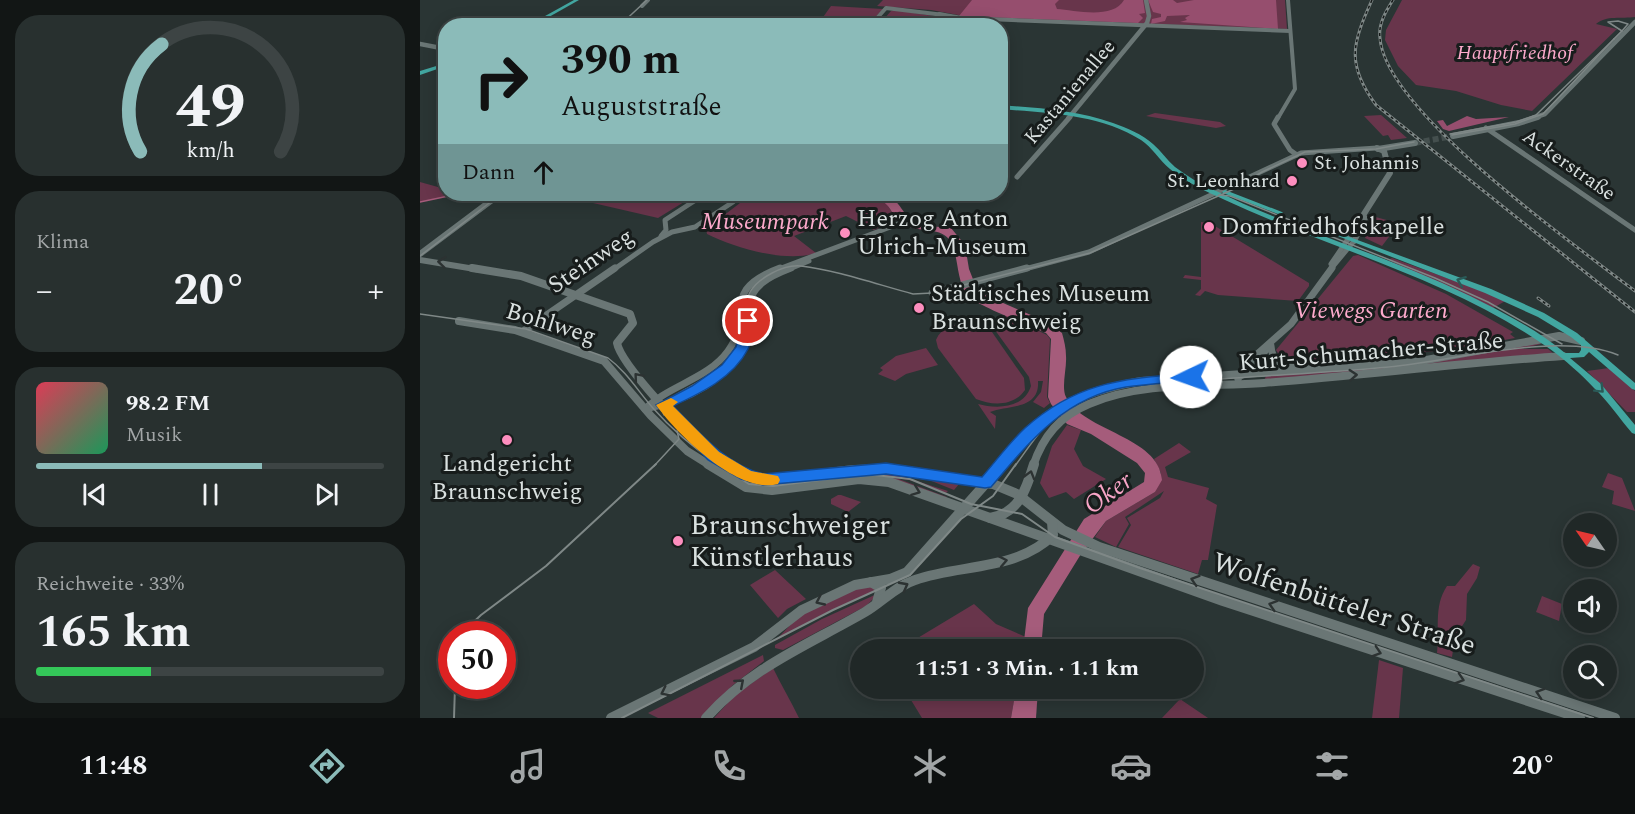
<!DOCTYPE html>
<html lang="de">
<meta charset="utf-8">
<style>
:root{--surface:#202827;--page:#28302f;--text:#f1f3f6;--muted:#a2a6a7;--line:#3d4444;--accent:#8bbbb9}
body{margin:0;font-family:Spectral,serif;background:var(--page);color:var(--text);height:100vh;display:flex;flex-direction:column;font-size:22px;white-space:nowrap}
*{box-sizing:border-box;margin:0}
p{font-size:20px;color:var(--muted)}
.icon{flex:none;width:33px;height:33px;fill:none;stroke:currentColor;stroke-width:2;stroke-linecap:round;stroke-linejoin:round}
.map{position:relative;flex:1;overflow:hidden}
.details{display:flex;flex-direction:column;gap:15px;padding:15px;background:#121615;width:420px}
.details>*{flex:none}
.guide{position:absolute;left:18px;top:18px;width:570px;height:183px;border-radius:24px;box-shadow:0 3px 15px #0003,0 0 0 2px var(--line);background:#8bbbb9;color:#111;overflow:hidden}
.needle{width:39px;rotate:304deg}
.tools{position:absolute;left:1143px;top:513px;display:grid;gap:12px}
.tools a{display:grid;place-items:center;width:54px;height:54px;border-radius:50%;background:var(--surface);box-shadow:0 3px 15px #0003,0 0 0 2px var(--line);font-size:30px}
.speed{position:absolute;left:18px;top:621px;display:flex;gap:12px;font-size:30px;font-weight:700;text-align:center}
.speed>*{display:grid;place-content:center;width:78px;height:78px;border-radius:50%;background:var(--surface);box-shadow:0 3px 15px #0003,0 0 0 2px var(--line);line-height:1}
.speed .limit{border:9px solid #d22;background:#fff;color:#111}
.pin{position:absolute;display:grid;place-items:center;width:51px;height:51px;color:#fff;margin:-26px;border:3px solid #fff;border-radius:50%;box-shadow:0 2px 6px #0007}
.me{position:absolute;width:66px;margin:-33px;rotate:267deg;stroke-linejoin:round;filter:drop-shadow(0 0 4px #0008)}
.turn{display:flex;align-items:center;gap:21px;height:126px;padding:0 24px;font-size:27px}
.turn .icon{width:78px;height:78px;stroke-width:2.5}
.turn b{display:block;font-size:42px;line-height:51px}
.then{display:flex;align-items:center;height:57px;padding:0 24px;background:#0003;gap:12px;font-size:22px}
.big{font-size:45px;font-weight:700;line-height:1.1}
.details .card{flex:1;display:flex;flex-direction:column;justify-content:center;gap:9px;min-width:0;padding:0 21px;border-radius:24px;background:var(--page)}
.details .dial{align-items:center;gap:0}
.dial svg{height:156px;overflow:visible;fill:none;stroke:var(--line);stroke-width:7;stroke-linecap:round;text-anchor:middle}
.dial text{fill:var(--text);stroke:none}
.song{display:flex;align-items:center;gap:18px}
.cover{width:72px;height:72px;border-radius:9px;background:linear-gradient(135deg,hsl(350 70% 55%),hsl(150 70% 35%))}
.played{height:6px;border-radius:3px;background:linear-gradient(90deg,var(--accent) 65%,var(--line) 65%)}
.keys{display:flex;justify-content:space-around;direction:ltr}
.heat{display:flex;justify-content:space-between;align-items:center;font-size:33px;direction:ltr}
.charge{height:9px;border-radius:4px;background:linear-gradient(90deg,#34c759 33%,var(--line) 0)}
.trip{position:absolute;left:430px;top:639px;width:354px;height:60px;border-radius:30px;background:var(--surface);box-shadow:0 3px 15px #0003,0 0 0 2px var(--line);font-weight:700;line-height:60px;text-align:center}
.dock{display:flex;height:96px;justify-content:space-around;align-items:center;background:#0d1010;color:var(--muted)}
.dock .icon{width:42px;height:42px}
.dock .on{color:var(--accent)}
.dock b{font-size:27px;color:var(--text)}
main{display:flex;flex:1;min-height:0}
.map>svg:first-child{display:block}
.green{fill:#68354b}
.forest{fill:#964e6e}
.water{fill:#a55c7b}
.lines{fill:none;stroke-linecap:round;stroke-linejoin:round}
.stream{stroke:#a55c7b;stroke-width:1.5}
.secondary-tunnel{stroke:#444f4e;stroke-width:6;stroke-dasharray:6 3;stroke-linecap:butt}
.tertiary-far2{stroke:#6a7675;stroke-width:4}
.tertiary-far1{stroke:#6a7675;stroke-width:5}
.tertiary{stroke:#6a7675;stroke-width:7}
.secondary-far3{stroke:#6a7675;stroke-width:4.5}
.secondary-far2{stroke:#6a7675;stroke-width:6}
.secondary-far1{stroke:#6a7675;stroke-width:8}
.secondary{stroke:#6a7675;stroke-width:10}
.primary{fill:#42a6a0;fill-rule:evenodd}
.tram-far1{stroke:#7f8887;stroke-width:1.5}
.tram{stroke:#7f8887;stroke-width:2}
.rail-casing{stroke:#7f8887;stroke-width:3}
.rail{stroke:#171c1b;stroke-width:1.5;stroke-dasharray:3;stroke-linecap:butt}
.oneway{stroke:#2c3232}
.oneway2{stroke:#2a5a57}
.route{fill:#1a73e8;stroke:#114b97;stroke-width:1.5}
.slow{fill:#f59e0b}
.poi-dot{fill:#fd8ebe;stroke:#171c1b;stroke-width:2}
.labels{text-anchor:middle;dominant-baseline:central;stroke-width:6;stroke-linejoin:round;paint-order:stroke}
.far-park-label{font-size:20px;font-style:italic;fill:#fdaacc;stroke:#171c1b}
.far-street-label{font-size:20px;fill:#dae1e0;stroke:#171c1b}
.far-poi-label{font-size:20px;fill:#dae1e0;stroke:#171c1b;text-anchor:start}
.poi-label{font-size:24px;fill:#dae1e0;stroke:#171c1b;text-anchor:start}
.park-label{font-size:24px;font-style:italic;fill:#fdaacc;stroke:#171c1b}
.street-label{font-size:24px;fill:#dae1e0;stroke:#171c1b}
.water-label{font-size:26px;font-style:italic;fill:#f8a5c7;stroke:#171c1b}
.near-poi-label{font-size:28px;fill:#dae1e0;stroke:#171c1b;text-anchor:start}
.near-street-label{font-size:28px;fill:#dae1e0;stroke:#171c1b}
</style>
<main>
<section class="details">
<div class="card dial"><svg viewBox="0 0 100 80">
<path d="M14 69A42 42 0 1 1 86 69"/>
<path d="M14 69A42 42 0 0 1 25 14" stroke="#8bbbb9"/>
<text x="50" y="56" font-size="32" font-weight="700">49</text>
<text x="50" y="72" font-size="11">km/h</text>
</svg></div>
<div class="card"><p>Klima</p>
<div class="heat"><a>−</a><b class="big">20°</b><a>+</a></div>
</div>
<div class="card">
<div class="song"><i class="cover"></i><div><b>98.2 FM</b><p>Musik</p></div></div>
<div class="played"></div>
<div class="keys"><svg class="icon" aria-label="previous" viewBox="0 0 24 24"><path d="M18 5L8 12l10 7zM5 5v14"/></svg><svg class="icon" aria-label="pause" viewBox="0 0 24 24"><path d="M8 5v14M16 5v14"/></svg><svg class="icon" aria-label="next" viewBox="0 0 24 24"><path d="M6 5l10 7-10 7zM19 5v14"/></svg></div>
</div>
<div class="card"><p>Reichweite · 33%</p><b class="big">165 km</b><div class="charge"></div></div>
</section>
<div class="map">
<svg width="1215" height="718" viewBox="0 0 1215 718">
<rect width="100%" height="100%" fill="#2a3534"/>
<g class="green">
<polygon points="463,0 865,0 867,29 549,17 511,10 457,6"/>
<path d="M 982,0 L 1215,0 L 1215,17 C 1202,19 1186,15 1176,24 L 1197,29 L 1112,111 L 1081,105 L 1036,91 L 996,85 L 978,66 L 965,40 L 966,30 Z"/>
<polygon points="411,6 463,9 448,25 401,20"/>
<polygon points="475,10 533,19 529,25 458,26 471,11"/>
<polygon points="735,113 800,122 806,126 796,128 726,116"/>
<polygon points="961,115 987,138 971,140 968,135 963,136 944,116"/>
<polygon points="0,182 25,189 26,194 40,194 0,202"/>
<polygon points="134,194 277,194 238,218"/>
<path d="M 322,194 L 359,194 L 398,201 L 457,199 L 466,203 L 477,220 L 454,230 L 426,216 L 374,236 L 396,253 C 366,263 315,248 287,234 L 286,229 L 320,203 Z"/>
<polygon points="952,216 974,222 978,225 962,246 945,238"/>
<polygon points="781,222 790,223 889,283 889,286 878,301 798,295 785,291 780,296 775,295 781,289 781,280 763,278 765,275 781,277"/>
<path d="M 938,255 L 1026,294 L 1093,332 L 1090,334 L 1095,338 C 1050,347 1005,352 959,358 C 930,361 891,369 863,361 L 856,350 L 933,256 Z"/>
<polygon points="972,258 1087,300 1073,308 968,260"/>
<path d="M 586,315 L 627,335 L 630,339 L 627,397 L 630,403 L 624,408 L 613,402 L 621,392 L 623,381 L 618,381 C 620,410 588,405 570,412 L 576,416 L 575,429 L 558,404 C 576,409 604,409 611,386 L 609,377 L 572,326 Z"/>
<path d="M 554,324 L 572,332 L 604,378 L 605,390 C 594,406 573,406 556,399 L 518,348 L 516,340 C 522,325 539,323 554,324 Z"/>
<polygon points="1118,342 1121,344 1101,349 1128,349 1134,354 844,381 846,376 929,369"/>
<polygon points="506,348 518,365 486,374 475,381 458,374 463,370 460,368 476,356"/>
<polygon points="1189,368 1215,391 1215,412 1207,412 1167,371"/>
<polygon points="647,425 661,430 654,449 663,466 686,479 654,499 646,492 629,498 620,483 632,446"/>
<polygon points="759,443 771,452 745,467 748,477 789,488 786,499 797,505 788,560 782,560 778,574 698,547 711,525 707,518 740,498 744,491 705,517 709,524 696,547 675,537 686,521 735,492 741,473 734,459"/>
<polygon points="454,470 497,474 539,484 534,490 499,476 478,475 528,491 526,493 495,481 476,478 527,497 526,499 482,482 403,481 403,476"/>
<polygon points="1188,473 1202,478 1215,511 1192,504 1194,491 1182,487"/>
<polygon points="418,495 421,495 441,502 428,512 411,504 411,499"/>
<path d="M 1053,564 L 1060,567 L 1057,578 L 1047,594 L 1046,620 L 1035,637 L 1032,657 L 1017,653 C 1020,630 1013,607 1027,586 L 1035,586 Z"/>
<polygon points="355,570 386,599 367,609 358,618 330,585"/>
<polygon points="443,585 458,589 416,608 355,641 379,616"/>
<polygon points="459,593 446,606 363,650 355,648 355,645 402,619"/>
<polygon points="1122,596 1142,604 1139,621 1116,612"/>
<polygon points="554,604 576,624 606,637 603,650 496,649 491,642"/>
<polygon points="343,655 344,661 313,685 282,718 238,718 228,713"/>
<polygon points="959,660 983,668 979,718 952,718"/>
<path d="M 353,668 C 361,685 371,701 379,718 L 294,718 L 314,696 Z"/>
<polygon points="488,689 596,689 591,718 502,718 491,700 494,699"/>
<polygon points="760,699 788,718 742,718"/>
</g>
<g class="forest">
<path d="M 552,0 L 639,0 L 635,4 L 637,9 C 654,10 693,20 704,0 L 723,0 L 725,13 L 719,14 L 723,18 L 718,23 L 539,16 Z"/>
<polygon points="728,0 753,0 757,3 774,0 856,0 858,29 760,22 767,20 765,18 770,15 747,16 745,21 731,24 732,19 741,17 741,14 733,12"/>
<polygon points="1047,116 1056,119 1089,117 1029,131 1023,129 1017,121 1023,120 1027,126"/>
</g>
<g class="water">
<path d="M 359,194 L 465,195 C 480,199 481,213 493,221 C 504,228 519,226 531,228 L 545,245 L 549,269 L 558,292 L 627,322 L 642,333 C 644,340 646,348 646,356 C 647,368 641,387 646,397 C 664,432 739,436 742,480 L 735,492 L 686,521 L 661,554 L 624,614 L 621,649 L 603,649 L 608,608 L 664,519 L 724,482 L 725,473 L 717,463 L 671,434 L 647,424 L 631,404 L 628,397 L 631,339 L 626,333 C 611,326 553,304 547,295 C 536,279 539,258 531,242 C 522,226 499,233 485,225 C 472,219 472,205 460,200 L 398,201 Z"/>
<polygon points="596,689 618,689 616,718 591,718"/>
</g>
<g class="lines">
<polyline class="stream" points="0,202 38,194"/>
<polyline class="secondary-tunnel" points="995,143 1033,136"/>
<g class="tertiary-far2">
<polyline points="222,6 228,0"/>
<polyline points="519,14 542,18 870,31"/>
<polyline points="450,26 466,8 524,15"/>
<polyline points="648,118 651,115"/>
<polyline points="858,118 875,89 868,0"/>
</g>
<g class="tertiary-far1">
<polyline points="858,117 854,124 870,150 877,155"/>
<polyline points="1066,128 1215,230"/>
<polyline points="597,177 650,117"/>
<polyline points="241,236 246,230 245,220 285,194"/>
<polyline points="911,264 928,239"/>
<polyline points="193,270 233,242 252,232 275,227 313,202 317,197 315,194"/>
<polyline points="356,270 481,223"/>
<polyline points="367,270 389,261"/>
<polyline points="601,270 669,252 881,153 957,148"/>
<polyline points="910,270 934,241"/>
</g>
<g class="tertiary">
<polyline points="512,293 607,268"/>
<polyline points="102,332 195,268"/>
<path d="M 851,346 C 852,362 862,366 877,368"/>
<polyline points="822,375 847,349"/>
<polyline points="818,379 827,363 871,324 912,268"/>
<path d="M 225,409 C 249,385 288,379 308,351 C 335,314 298,291 360,268"/>
<path d="M 225,409 C 265,401 312,380 326,338 C 328,329 327,319 328,310 C 329,286 350,276 371,268"/>
</g>
<g class="secondary-far3">
<polyline points="0,44 26,49"/>
<polyline points="651,115 727,23 729,16 726,0"/>
<polyline points="1113,118 1125,114 1215,22"/>
</g>
<g class="secondary-far2">
<polyline points="1033,136 1099,123 1118,117"/>
<polyline points="958,149 995,143"/>
<polyline points="928,239 970,173 964,151 957,148"/>
<polyline points="934,241 945,218"/>
<polyline points="0,254 80,194"/>
<polyline points="0,260 61,270"/>
</g>
<g class="secondary-far1">
<path d="M 52,268 L 101,276 L 210,314 L 213,323 L 197,343 C 201,365 268,435 288,451 C 295,456 304,461 312,466"/>
<polyline points="39,321 95,330 184,361 231,416 267,451 291,466"/>
<path d="M 581,466 C 629,412 649,394 721,381 L 995,362 L 1139,336 L 1161,341"/>
<path d="M 613,466 C 623,436 640,416 669,404 C 723,381 787,387 844,383 C 944,375 1043,363 1143,356"/>
</g>
<g class="secondary">
<polyline points="288,464 326,487 352,490 439,479 469,482 803,601 1160,718"/>
<polyline points="310,464 327,475 352,480 433,470 472,469 573,484 597,494 643,530 679,547 1195,718"/>
<path d="M 570,518 C 599,513 606,490 614,464"/>
<polyline points="451,582 461,588 457,602"/>
<polyline points="191,718 334,647 382,610 435,585 470,579 487,572 583,464"/>
<path d="M 286,718 C 333,666 386,646 445,612 C 462,602 476,586 495,580 C 540,564 597,571 633,535 L 632,522"/>
</g>
<g class="primary">
<polygon points="154,0 159,0 113,26 107,26"/>
<polygon points="26,63 26,66 0,75 0,71"/>
<path d="M 580,105 C 618,108 657,110 693,123 C 707,128 722,134 733,144 C 741,151 747,160 755,167 C 767,176 780,184 794,190 C 882,233 977,258 1064,303 C 1092,317 1121,333 1145,353 L 1159,353 L 1161,350 L 1161,345 L 1151,337 L 1118,317 L 1065,293 L 897,228 L 900,226 L 902,227 L 1071,289 L 1124,313 L 1157,333 L 1215,383 L 1215,390 L 1212,389 L 1169,352 L 1164,357 L 1150,358 L 1181,384 L 1215,425 L 1215,434 L 1212,433 C 1199,418 1188,401 1174,388 C 1162,375 1144,359 1130,349 C 1031,279 913,250 805,200 C 785,191 766,182 750,169 C 739,160 732,147 721,140 C 680,114 627,113 580,109 Z"/>
<polygon points="805,190 862,212 863,213 860,215 858,214 803,193 802,192"/>
</g>
<g class="tram-far1">
<polygon points="1198,21 1208,24 1202,31 1188,22"/>
<polyline points="199,26 227,0"/>
<polyline points="1194,39 1202,31"/>
<polyline points="1194,39 1202,31"/>
<polyline points="1030,134 1096,122 1116,115 1194,39"/>
<polyline points="1032,135 1095,124 1123,114 1194,39"/>
<polyline points="799,195 810,196 1015,278 1068,302 1142,344"/>
<polyline points="0,256 81,194"/>
<path d="M 0,314 L 106,329 L 188,358 C 206,371 218,391 232,407 C 252,430 275,449 300,466"/>
<path d="M 244,415 L 241,408 C 259,387 291,382 311,357 C 331,333 319,314 330,292 C 338,278 364,264 381,266 C 416,270 459,285 493,294 L 512,293 L 670,253 L 814,189 L 842,172 L 885,152 L 956,149 L 994,142"/>
<polyline points="234,466 259,439 257,431"/>
<path d="M 595,466 C 614,440 630,412 662,399 C 701,383 746,382 787,380 C 848,375 908,373 969,367 C 1034,361 1138,331 1198,355"/>
</g>
<g class="tram">
<polyline points="298,464 329,484 353,486 446,474 490,479 551,504 602,514 635,537 720,568 1173,718"/>
<polyline points="41,634 61,615 126,566 236,464"/>
<polyline points="34,718 35,686"/>
<polyline points="202,718 413,610 490,575 541,519 573,496 596,464"/>
</g>
<defs>
<g id="rail">
<path d="M 952,0 C 932,44 926,64 956,105 L 1215,312"/>
<path d="M 973,0 C 966,11 958,24 960,38 C 965,111 1156,246 1215,291"/>
<polyline points="1118,298 1129,306"/>
</g>
</defs>
<use href="#rail" class="rail-casing"/>
<use href="#rail" class="rail"/>
</g>
<defs><path id="oneway-chevron" d="M-2-3.5L2.5 0L-2 3.5" fill="none" stroke-width="1.6" stroke-linecap="round" stroke-linejoin="round" transform="scale(1.5)"/></defs>
<g class="oneway">
<use href="#oneway-chevron" transform="translate(22 262) rotate(-174)"/>
<use href="#oneway-chevron" transform="translate(933 375) rotate(-4)"/>
<use href="#oneway-chevron" transform="translate(218 377) rotate(-130)"/>
<use href="#oneway-chevron" transform="translate(610 475) rotate(-74)"/>
<use href="#oneway-chevron" transform="translate(496 491) rotate(21)"/>
<use href="#oneway-chevron" transform="translate(583 561) rotate(-11)"/>
<use href="#oneway-chevron" transform="translate(775 580) rotate(-162)"/>
<use href="#oneway-chevron" transform="translate(484 586) rotate(-28)"/>
<use href="#oneway-chevron" transform="translate(400 601) rotate(155)"/>
<use href="#oneway-chevron" transform="translate(853 605) rotate(-163)"/>
<use href="#oneway-chevron" transform="translate(957 652) rotate(18)"/>
<use href="#oneway-chevron" transform="translate(1040 679) rotate(18)"/>
<use href="#oneway-chevron" transform="translate(320 683) rotate(-41)"/>
<use href="#oneway-chevron" transform="translate(245 692) rotate(154)"/>
<use href="#oneway-chevron" transform="translate(1120 693) rotate(-162)"/>
</g>
<g class="oneway2">
<use href="#oneway-chevron" transform="translate(1041 281) rotate(-159)"/>
<use href="#oneway-chevron" transform="translate(1180 389) rotate(45)"/>
</g>
<path class="route" d="M 328,317 L 335,321 C 333,330 332,341 328,349 C 313,378 281,393 253,406 C 280,433 305,464 343,474 L 466,463 L 562,477 C 576,461 589,443 605,428 C 658,381 704,379 771,373 L 778,377 L 771,381 C 750,383 728,384 706,387 C 645,397 609,442 571,487 L 565,488 L 466,474 L 343,485 L 321,479 L 288,460 L 236,405 L 272,386 L 302,365 L 316,347 L 322,321 Z"/>
<path class="slow" d="M 251,398 L 258,402 L 253,406 L 299,452 L 331,471 L 358,476 L 360,480 L 358,484 C 318,495 257,434 236,405 Z"/>
<g class="poi-dot">
<circle cx="882" cy="163" r="6"/>
<circle cx="872" cy="181" r="6"/>
<circle cx="789" cy="227" r="6"/>
<circle cx="425" cy="233" r="6"/>
<circle cx="499" cy="308" r="6"/>
<circle cx="87" cy="440" r="6"/>
<circle cx="258" cy="541" r="6"/>
</g>
<g class="labels">
<g class="far-park-label">
<text x="1095" y="53">Hauptfriedhof</text>
</g>
<g class="far-street-label">
<text transform="translate(650 92) rotate(-50)">Kastanienallee</text>
<text transform="translate(1149 165) rotate(35)">Ackerstraße</text>
</g>
<g class="far-poi-label">
<text x="894" y="163">St. Johannis</text>
<text x="860" y="181" text-anchor="end">St. Leonhard</text>
</g>
<g class="poi-label">
<text x="437" y="219">Herzog Anton<tspan x="437" dy="28">Ulrich-Museum</tspan></text>
<text x="801" y="227">Domfriedhofskapelle</text>
<text x="511" y="294">Städtisches Museum<tspan x="511" dy="28">Braunschweig</tspan></text>
<text x="87" y="464" text-anchor="middle">Landgericht<tspan x="87" dy="28">Braunschweig</tspan></text>
</g>
<g class="park-label">
<text x="345" y="222">Museumpark</text>
<text x="951" y="311">Viewegs Garten</text>
</g>
<g class="street-label">
<text transform="translate(171 261) rotate(-34)">Steinweg</text>
<text transform="translate(131 324) rotate(17)">Bohlweg</text>
<text transform="translate(951 352) rotate(-5)">Kurt-Schumacher-Straße</text>
</g>
<g class="water-label">
<text transform="translate(688 493) rotate(-36)">Oker</text>
</g>
<g class="near-poi-label">
<text x="270" y="525">Braunschweiger<tspan x="270" dy="32">Künstlerhaus</tspan></text>
</g>
<g class="near-street-label">
<text transform="translate(924 604) rotate(18)">Wolfenbütteler Straße</text>
</g>
</g>
</svg>
<div class="tools">
<a><svg class="needle" viewBox="-14 -14 28 28"><path d="M0-13l5 13h-10z" fill="#e53935"/><path d="M0 13l5-13h-10z" fill="#a2a6a7"/></svg></a>
<a><svg class="icon" aria-label="sound" viewBox="0 0 24 24"><path d="M4 9h4l5-4v14l-5-4H4zM17 9q2 3 0 6"/></svg></a>
<a><svg class="icon" aria-label="search" viewBox="0 0 24 24"><circle cx="10" cy="10" r="6"/><path d="M15 15l6 6"/></svg></a>
</div>
<div class="speed"><div class="limit">50</div></div>
<div class="pin" style="left:328px;top:321px;background:#d93025"><svg class="icon" aria-label="arrive" viewBox="0 0 24 24"><path d="M6 21V4h12l-3 4 3 4H6"/></svg></div>
<svg class="me" style="left:771px;top:377px" viewBox="-20 -20 40 40"><circle r="19" fill="#fff"/><path d="M0-13L10 11 0 6-10 11z" fill="#1a73e8"/></svg>
<div class="trip">11:51 · 3 Min. · 1.1 km</div>
<div class="guide">
<div class="turn"><svg class="icon" aria-label="right" viewBox="0 0 24 24"><path d="M7 20v-9h11M14 6l5 5-5 5"/></svg><div><b>390 m</b>Auguststraße</div></div>
<div class="then">Dann<svg class="icon" aria-label="ahead" viewBox="0 0 24 24"><path d="M12 20V5M6 11l6-6 6 6"/></svg></div>
</div>
</div>
</main>
<nav class="dock">
<b>11:48</b>
<svg class="icon on" aria-label="directions" viewBox="0 0 24 24"><path d="M12 3l9 9-9 9-9-9zM9 14v-3h6M13 9l2 2-2 2"/></svg>
<svg class="icon" aria-label="music" viewBox="0 0 24 24"><path d="M9 18V5l10-2v13"/><circle cx="6" cy="18" r="3"/><circle cx="16" cy="16" r="3"/></svg>
<svg class="icon" aria-label="phone" viewBox="0 0 24 24"><path d="M5 4h4l2 5-3 2q2 4 5 5l2-3 5 2v4C11 20 4 13 5 4z"/></svg>
<svg class="icon" aria-label="climate" viewBox="0 0 24 24"><path d="M12 3v18M4 7l16 10M4 17L20 7"/></svg>
<svg class="icon" aria-label="car" viewBox="0 0 24 24"><path d="M5 17H2v-5l4-1 3-4h7l3 4 3 1v5h-3M9 17h6M6 11h13"/><circle cx="7" cy="17" r="2"/><circle cx="17" cy="17" r="2"/></svg>
<svg class="icon" aria-label="filters" viewBox="0 0 24 24"><path d="M4 7h16M4 17h16"/><circle cx="9" cy="7" r="2"/><circle cx="15" cy="17" r="2"/></svg>
<b>20°</b>
</nav>
